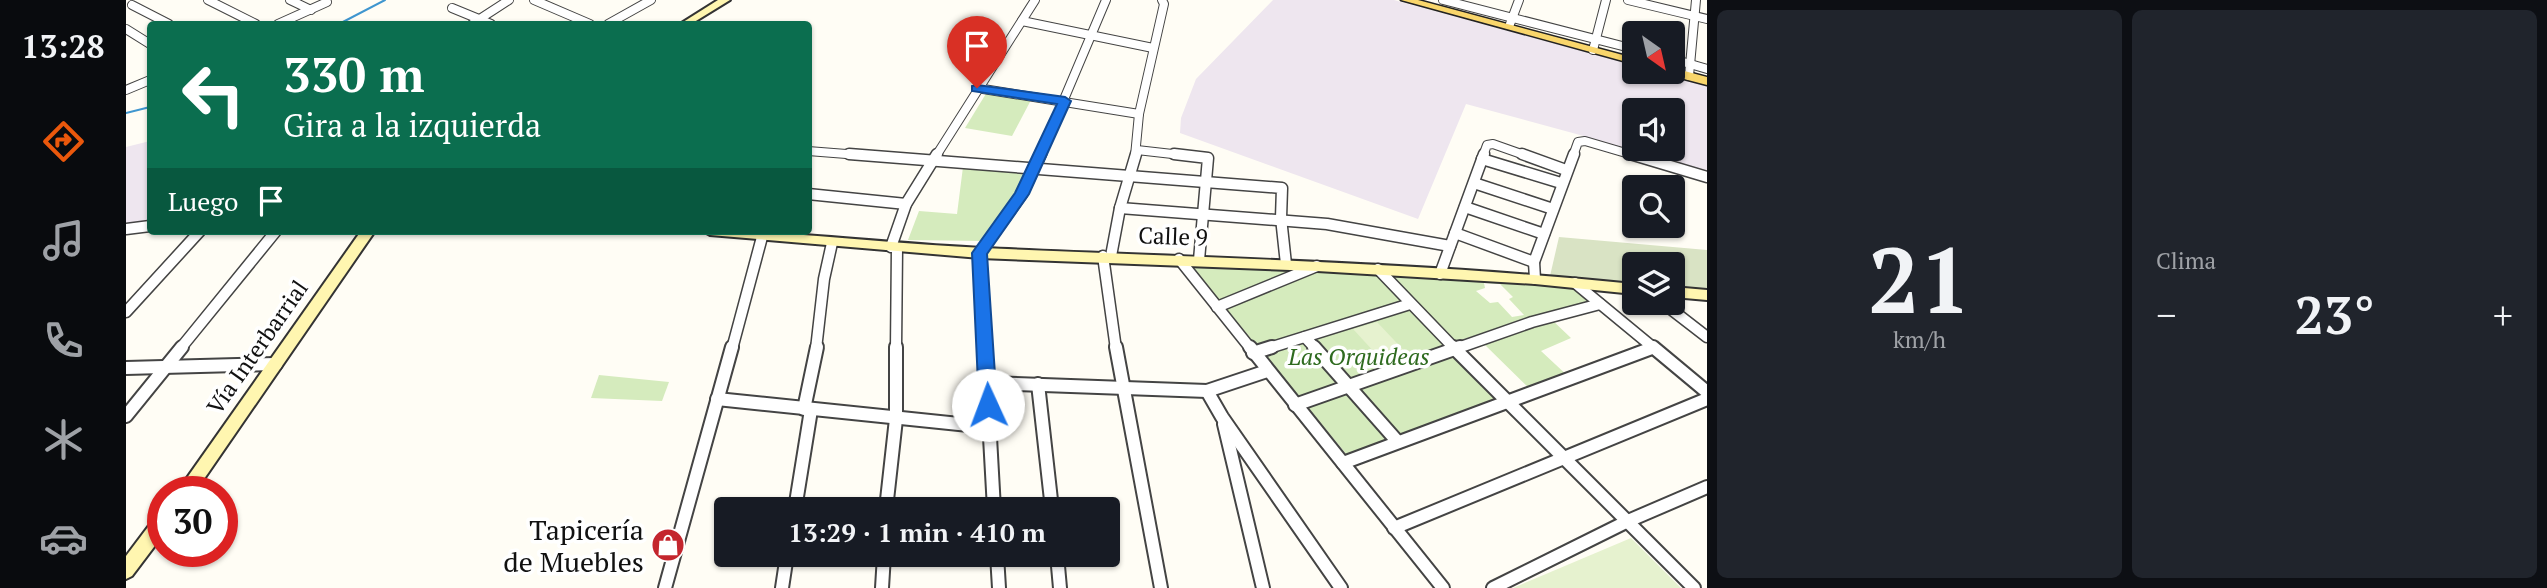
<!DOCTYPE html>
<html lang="es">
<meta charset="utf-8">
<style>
:root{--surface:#171b24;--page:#20242c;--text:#f1f3f6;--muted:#9ea1a6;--accent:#ea580c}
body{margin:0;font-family:"PT Serif",serif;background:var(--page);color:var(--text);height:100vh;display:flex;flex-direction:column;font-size:26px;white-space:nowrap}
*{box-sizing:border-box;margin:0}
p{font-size:23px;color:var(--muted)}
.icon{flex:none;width:38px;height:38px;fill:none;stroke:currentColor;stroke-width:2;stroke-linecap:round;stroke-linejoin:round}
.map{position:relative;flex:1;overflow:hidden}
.panel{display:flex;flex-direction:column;gap:10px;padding:10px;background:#0d0f14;width:840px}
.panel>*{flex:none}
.top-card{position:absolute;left:21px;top:21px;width:665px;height:214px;border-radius:7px;box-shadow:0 2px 5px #0004;background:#0b6e4f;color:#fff;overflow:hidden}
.needle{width:46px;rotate:146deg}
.fabs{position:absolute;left:1496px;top:21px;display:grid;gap:14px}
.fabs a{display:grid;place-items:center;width:63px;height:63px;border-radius:7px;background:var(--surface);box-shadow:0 2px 5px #0004;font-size:35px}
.speed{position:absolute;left:21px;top:476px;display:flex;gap:14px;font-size:35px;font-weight:700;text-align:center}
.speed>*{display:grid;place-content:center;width:91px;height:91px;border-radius:50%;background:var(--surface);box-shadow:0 2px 5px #0004;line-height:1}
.speed .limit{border:10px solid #d22;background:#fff;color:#111}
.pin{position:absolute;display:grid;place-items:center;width:60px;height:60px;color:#fff;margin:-72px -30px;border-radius:50% 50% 50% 0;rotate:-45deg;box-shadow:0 0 7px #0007}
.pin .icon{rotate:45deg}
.me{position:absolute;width:77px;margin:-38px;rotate:358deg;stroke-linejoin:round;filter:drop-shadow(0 0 5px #0008)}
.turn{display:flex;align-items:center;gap:24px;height:147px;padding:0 21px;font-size:32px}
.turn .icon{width:91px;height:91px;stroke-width:2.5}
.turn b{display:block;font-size:49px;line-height:60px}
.then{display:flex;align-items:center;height:66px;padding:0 21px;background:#0003;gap:14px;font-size:26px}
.big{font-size:52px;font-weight:700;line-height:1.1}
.panel .card{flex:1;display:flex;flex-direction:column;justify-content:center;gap:10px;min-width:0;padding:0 24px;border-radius:10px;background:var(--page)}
.panel .dial{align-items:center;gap:0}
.dial b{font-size:91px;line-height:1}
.heat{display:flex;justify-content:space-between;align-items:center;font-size:38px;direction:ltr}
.panel .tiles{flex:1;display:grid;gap:10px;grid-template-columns:repeat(2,1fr)}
.trip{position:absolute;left:588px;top:497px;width:406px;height:70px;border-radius:7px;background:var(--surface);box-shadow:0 2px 5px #0004;font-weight:700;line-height:70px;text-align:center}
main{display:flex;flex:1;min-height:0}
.tab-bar{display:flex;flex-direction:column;width:126px;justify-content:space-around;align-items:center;background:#090b0e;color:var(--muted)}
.tab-bar .icon{width:49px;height:49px}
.tab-bar .active{color:var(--accent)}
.tab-bar b{font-size:32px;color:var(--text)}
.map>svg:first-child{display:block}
.industrial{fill:#eee6ef;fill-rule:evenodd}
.green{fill:#d5ebbd;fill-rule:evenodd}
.cemetery{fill:#d9e3c4}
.pitch{fill:#e6f2cf}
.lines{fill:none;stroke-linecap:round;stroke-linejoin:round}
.stream{stroke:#3f96cf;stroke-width:2}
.street-far2-casing{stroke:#444;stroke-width:10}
.street-far1-casing{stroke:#444;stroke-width:13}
.street-casing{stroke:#444;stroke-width:16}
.secondary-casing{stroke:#333;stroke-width:4}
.primary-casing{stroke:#222;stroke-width:3}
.street-far2{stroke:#fff;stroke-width:8}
.street-far1{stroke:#fff;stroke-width:10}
.street{stroke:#fff;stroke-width:12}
.secondary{fill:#fff6b0;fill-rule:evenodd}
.primary{fill:#f9d66b;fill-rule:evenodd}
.route{fill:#1a73e8;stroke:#114b97;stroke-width:2}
.labels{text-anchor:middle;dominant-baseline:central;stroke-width:7;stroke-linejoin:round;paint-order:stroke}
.street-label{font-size:23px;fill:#111;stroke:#fff}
.park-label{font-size:23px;font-style:italic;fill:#2f6b1f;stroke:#fff}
.near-poi-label{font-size:28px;fill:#111;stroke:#fff;text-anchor:end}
</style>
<main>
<nav class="tab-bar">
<b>13:28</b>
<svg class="icon active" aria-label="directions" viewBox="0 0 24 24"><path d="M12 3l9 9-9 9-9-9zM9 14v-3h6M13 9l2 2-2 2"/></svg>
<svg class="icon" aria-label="music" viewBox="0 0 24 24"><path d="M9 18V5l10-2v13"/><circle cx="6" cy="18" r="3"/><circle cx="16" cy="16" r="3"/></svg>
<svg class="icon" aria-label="phone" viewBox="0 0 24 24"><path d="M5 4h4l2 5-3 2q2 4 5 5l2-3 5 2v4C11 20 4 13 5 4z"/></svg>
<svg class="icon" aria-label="climate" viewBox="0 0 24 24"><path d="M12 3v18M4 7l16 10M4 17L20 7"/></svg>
<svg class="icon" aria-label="car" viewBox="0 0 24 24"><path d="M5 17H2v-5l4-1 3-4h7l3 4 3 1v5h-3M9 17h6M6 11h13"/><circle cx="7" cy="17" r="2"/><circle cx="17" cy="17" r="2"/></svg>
</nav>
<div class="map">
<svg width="1581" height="588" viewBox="0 0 1581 588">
<rect width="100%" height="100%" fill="#fffdf5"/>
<g class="industrial">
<path d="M 1147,0 L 1268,0 L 1508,65 L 1508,72 L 1532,72 L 1581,85 L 1581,173 L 1454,135 L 1340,104 L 1292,219 L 1054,133 L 1055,118 L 1070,79 ZM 1508,110 L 1547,110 L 1547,149 L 1508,149 Z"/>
<polygon points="24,141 24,221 0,224 0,147"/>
</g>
<g class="green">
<polygon points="861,92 905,100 886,136 839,128"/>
<polygon points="837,167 900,174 879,211 856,241 782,240 793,211 831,214"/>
<polygon points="1064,265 1253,275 1375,397 1221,455"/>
<path d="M 1256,272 L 1447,283 L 1469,300 L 1324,343 ZM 1358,283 L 1374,284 L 1387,297 L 1383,299 L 1398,315 L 1386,317 L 1372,302 L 1364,303 L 1350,291 L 1359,288 Z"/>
<polygon points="1425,319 1445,338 1415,351 1444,378 1406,391 1358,344 1333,349"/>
<polygon points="473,375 543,382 536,401 465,398"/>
</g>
<polygon class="cemetery" points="1433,237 1581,250 1581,289 1547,286 1547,264 1508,264 1508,283 1424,276"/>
<g class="pitch">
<polygon points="1251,322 1285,358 1261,366 1227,329"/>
<polygon points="1505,538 1555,588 1387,588"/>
</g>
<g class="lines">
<g class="stream">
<polyline points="213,24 259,0"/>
<polyline points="0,113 24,107"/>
</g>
<defs>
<g id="street-far2">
<polyline points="82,0 130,24"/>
<polyline points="164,0 185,10"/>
<polyline points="408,0 464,24"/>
<polyline points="1317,0 1508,49"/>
<polyline points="1502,0 1581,19"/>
<polyline points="6,5 43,24"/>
<polyline points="326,8 365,24"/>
<polyline points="896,21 1027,48"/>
<polyline points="152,24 201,2"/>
<polyline points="346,24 383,0"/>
<polyline points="482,24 525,0"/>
<polyline points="1384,24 1393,0"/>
<polyline points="0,29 24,44"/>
<polyline points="1467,50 1480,0"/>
<polyline points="1547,59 1581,69"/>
<polyline points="1563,76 1570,0"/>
<polyline points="851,88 1013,114"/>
<polyline points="0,90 24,80"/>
<polyline points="1011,150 1064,156"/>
<polyline points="682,151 746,156"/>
<polyline points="810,156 909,0"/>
<polyline points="914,156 980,0"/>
<polyline points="1009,156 1013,114 1038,4 1036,0"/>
<polyline points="1357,156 1361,145 1367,144 1401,156"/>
<polyline points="1447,156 1452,142 1459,141 1510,156"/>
</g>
<g id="street-far1">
<polyline points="723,154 1156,188 1155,218 1160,264"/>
<polyline points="1048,154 1082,158 1073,260"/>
<polyline points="1396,154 1440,170"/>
<polyline points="1504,154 1581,177"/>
<polyline points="1356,159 1435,183"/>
<polyline points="1348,183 1427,209"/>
<polyline points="682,194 780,204"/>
<polyline points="1339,207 1418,234"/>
<polyline points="994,208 1201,224 1324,246"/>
<polyline points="0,229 24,226"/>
<polyline points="1329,233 1408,262"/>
<polyline points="765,247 780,204 811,154"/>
<polyline points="977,256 990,349"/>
<polyline points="985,256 994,208 1010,154"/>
<polyline points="1053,259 1125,349"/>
<polyline points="1252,269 1329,349"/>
<polyline points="1314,274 1358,154"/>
<polyline points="1409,279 1408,262 1448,154"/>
<polyline points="1449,283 1529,349"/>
<polyline points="1537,303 1581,337"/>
<polyline points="1091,307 1191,266"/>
<polyline points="0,312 74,231"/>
<polyline points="1179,337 1190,349"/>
<polyline points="54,349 150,231"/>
<polyline points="606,349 636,237"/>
<polyline points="690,349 698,279 706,243"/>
<polyline points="770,349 771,248"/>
<polyline points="859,349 854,253 896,194 915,154"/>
<polyline points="1140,349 1284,304"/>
<polyline points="1329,349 1406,322 1474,304"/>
</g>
<g id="street">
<polyline points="859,347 868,509"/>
<polyline points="990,347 1035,588"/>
<polyline points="1124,347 1317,588"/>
<polyline points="1188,347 1271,441"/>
<polyline points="1327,347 1568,588"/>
<polyline points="1527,347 1581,392"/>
<polyline points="1127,353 1146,347"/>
<polyline points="0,368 150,364"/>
<polyline points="862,383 1081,391 1141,371"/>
<polyline points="912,384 926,509"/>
<polyline points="1081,391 1096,417 1215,588"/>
<polyline points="591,399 862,427"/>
<polyline points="1169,405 1334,347"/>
<polyline points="678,409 691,347"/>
<polyline points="0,416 56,347"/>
<polyline points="1098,424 1137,588"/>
<polyline points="1217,463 1526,348"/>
<polyline points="669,509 685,410"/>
<polyline points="760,509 770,419 770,347"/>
<polyline points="1268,528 1581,399"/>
<polyline points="871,555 873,588"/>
<polyline points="931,555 934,588"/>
<polyline points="539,588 606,347"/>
<polyline points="656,588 661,555"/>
<polyline points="756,588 758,555"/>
<polyline points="1367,588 1502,521 1581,487"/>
</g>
<g id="secondary">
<polygon points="592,0 604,0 565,24 554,24"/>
<polygon points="235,231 249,231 69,492 51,492"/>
<path d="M 577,231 C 671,231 764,244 858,248 C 1075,258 1292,262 1508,284 L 1508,294 L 1409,284 L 1191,271 L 854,258 L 584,235 Z"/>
<polygon points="1547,287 1581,290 1581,300 1547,297"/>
<polygon points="37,513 37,535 6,576 0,579 0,556 31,515"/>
</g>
<g id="primary">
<polygon points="1275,0 1292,0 1508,58 1508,64"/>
<polygon points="1547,68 1581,77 1581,85 1543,75 1541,72 1547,72"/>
</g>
</defs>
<use href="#street-far2" class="street-far2-casing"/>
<use href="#street-far1" class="street-far1-casing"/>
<use href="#street" class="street-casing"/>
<use href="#secondary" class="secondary-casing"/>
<use href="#primary" class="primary-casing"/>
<use href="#street-far2" class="street-far2"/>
<use href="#street-far1" class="street-far1"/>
<use href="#street" class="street"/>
<use href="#secondary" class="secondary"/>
<use href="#primary" class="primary"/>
</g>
<polygon class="route" points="851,85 939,97 945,101 903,194 861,254 871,405 868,410 862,412 856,410 853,405 846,253 889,193 931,104 846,91 846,86"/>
<defs>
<symbol id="shop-disc" viewBox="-11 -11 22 22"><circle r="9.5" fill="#c4262e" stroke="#fff"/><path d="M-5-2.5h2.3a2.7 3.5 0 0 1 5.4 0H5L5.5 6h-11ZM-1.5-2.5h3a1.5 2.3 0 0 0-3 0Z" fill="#fff"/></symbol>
</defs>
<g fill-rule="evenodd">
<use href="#shop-disc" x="523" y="526" width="38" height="38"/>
</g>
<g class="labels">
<g class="street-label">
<text transform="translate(1047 236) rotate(2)">Calle 9</text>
<text transform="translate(131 347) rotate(-55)">Vía Interbarrial</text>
</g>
<g class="park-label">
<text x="1233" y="356">Las Orquideas</text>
</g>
<g class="near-poi-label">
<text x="518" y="529">Tapicería<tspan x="518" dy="32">de Muebles</tspan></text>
</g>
</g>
</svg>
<div class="fabs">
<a><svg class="needle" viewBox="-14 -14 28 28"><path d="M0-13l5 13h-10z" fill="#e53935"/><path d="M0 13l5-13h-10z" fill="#9ea1a6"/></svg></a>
<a><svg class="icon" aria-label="sound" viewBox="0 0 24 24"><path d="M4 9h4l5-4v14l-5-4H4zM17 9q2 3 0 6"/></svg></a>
<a><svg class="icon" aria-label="search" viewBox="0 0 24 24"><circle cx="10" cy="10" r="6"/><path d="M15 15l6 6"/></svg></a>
<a><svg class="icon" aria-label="layers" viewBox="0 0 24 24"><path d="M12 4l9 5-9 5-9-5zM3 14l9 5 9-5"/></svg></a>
</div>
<div class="speed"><div class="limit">30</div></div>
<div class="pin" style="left:851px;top:88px;background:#d93025"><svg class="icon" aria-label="arrive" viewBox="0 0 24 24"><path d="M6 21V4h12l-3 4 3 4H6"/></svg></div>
<svg class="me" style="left:862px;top:405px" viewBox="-20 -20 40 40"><circle r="19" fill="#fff"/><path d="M0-13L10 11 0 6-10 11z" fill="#1a73e8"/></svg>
<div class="trip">13:29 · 1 min · 410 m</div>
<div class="top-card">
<div class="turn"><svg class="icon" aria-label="left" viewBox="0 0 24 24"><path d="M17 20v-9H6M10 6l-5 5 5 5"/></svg><div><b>330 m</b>Gira a la izquierda</div></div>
<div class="then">Luego<svg class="icon" aria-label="arrive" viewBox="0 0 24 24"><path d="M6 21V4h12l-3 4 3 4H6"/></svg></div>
</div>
</div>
<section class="panel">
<div class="tiles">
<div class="card dial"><b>21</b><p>km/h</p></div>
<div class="card"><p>Clima</p>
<div class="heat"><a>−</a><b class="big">23°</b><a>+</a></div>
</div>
</div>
</section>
</main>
